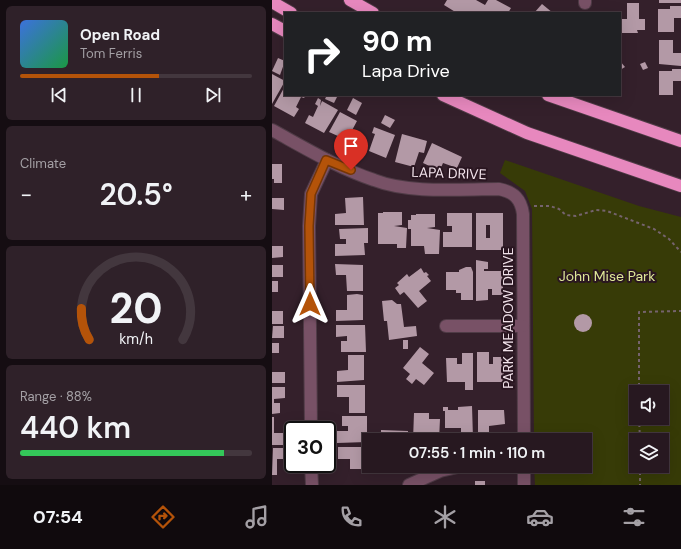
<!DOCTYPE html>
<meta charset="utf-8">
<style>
:root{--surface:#271820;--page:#2f2129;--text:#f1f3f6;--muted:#a4a0a5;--line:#43373e;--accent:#b45309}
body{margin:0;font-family:"DM Sans",sans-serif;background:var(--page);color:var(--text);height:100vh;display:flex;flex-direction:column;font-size:15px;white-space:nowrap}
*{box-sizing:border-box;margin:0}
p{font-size:13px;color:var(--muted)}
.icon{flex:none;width:22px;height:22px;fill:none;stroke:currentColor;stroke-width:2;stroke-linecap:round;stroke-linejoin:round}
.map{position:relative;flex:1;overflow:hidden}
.sheet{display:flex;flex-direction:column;gap:6px;padding:6px;background:#150d12;width:272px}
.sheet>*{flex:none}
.top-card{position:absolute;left:12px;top:12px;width:337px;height:84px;border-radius:0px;box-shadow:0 4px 16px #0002,0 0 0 1px var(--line);background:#202124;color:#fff;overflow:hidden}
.tools{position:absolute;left:357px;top:385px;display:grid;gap:8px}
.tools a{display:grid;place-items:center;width:40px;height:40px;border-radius:0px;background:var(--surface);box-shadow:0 4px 16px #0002,0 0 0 1px var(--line);font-size:20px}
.speed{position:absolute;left:12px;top:421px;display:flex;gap:8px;font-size:20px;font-weight:700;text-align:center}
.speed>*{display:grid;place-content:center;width:52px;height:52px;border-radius:50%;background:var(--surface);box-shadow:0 4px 16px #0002,0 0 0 1px var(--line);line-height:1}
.speed .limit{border:2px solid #111;border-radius:6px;background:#fff;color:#111}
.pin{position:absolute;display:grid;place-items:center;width:34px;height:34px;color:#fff;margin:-41px -17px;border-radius:50% 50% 50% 0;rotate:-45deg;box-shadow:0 0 4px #0007}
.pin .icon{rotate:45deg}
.me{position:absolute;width:44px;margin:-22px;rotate:0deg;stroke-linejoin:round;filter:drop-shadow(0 0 3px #0008)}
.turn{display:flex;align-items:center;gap:14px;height:84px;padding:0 12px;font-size:18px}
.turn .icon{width:52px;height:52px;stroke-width:2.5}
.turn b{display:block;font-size:28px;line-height:34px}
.big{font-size:30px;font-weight:600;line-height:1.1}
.sheet .widget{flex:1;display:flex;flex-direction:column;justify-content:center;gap:6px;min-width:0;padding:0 14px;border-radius:6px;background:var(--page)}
.sheet .dial{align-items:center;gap:0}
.dial svg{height:104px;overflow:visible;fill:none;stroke:var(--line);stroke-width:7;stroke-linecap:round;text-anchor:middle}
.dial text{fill:var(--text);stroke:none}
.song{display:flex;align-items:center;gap:12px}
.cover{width:48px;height:48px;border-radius:6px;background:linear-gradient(135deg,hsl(220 70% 55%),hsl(140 70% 35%))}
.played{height:4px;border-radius:2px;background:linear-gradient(90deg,var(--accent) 60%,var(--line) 60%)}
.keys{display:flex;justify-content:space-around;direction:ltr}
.heat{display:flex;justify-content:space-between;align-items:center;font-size:22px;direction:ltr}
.charge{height:6px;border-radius:3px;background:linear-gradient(90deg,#34c759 88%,var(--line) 0)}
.trip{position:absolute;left:90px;top:433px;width:230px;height:40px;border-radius:0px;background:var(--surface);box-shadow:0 4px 16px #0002,0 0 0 1px var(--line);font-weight:600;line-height:40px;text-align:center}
.menu{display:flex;height:64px;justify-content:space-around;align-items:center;background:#100a0d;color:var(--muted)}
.menu .icon{width:28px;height:28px}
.menu .selected{color:var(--accent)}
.menu b{font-size:18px;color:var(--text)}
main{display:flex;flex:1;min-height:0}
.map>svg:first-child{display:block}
.green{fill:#373b07;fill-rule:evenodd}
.building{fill:#b399a6;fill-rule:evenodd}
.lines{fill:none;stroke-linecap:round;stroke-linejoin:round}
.street-casing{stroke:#4f3b46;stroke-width:14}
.highway-casing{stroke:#4f3b46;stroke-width:14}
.path{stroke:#75636d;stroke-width:2;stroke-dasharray:3 3;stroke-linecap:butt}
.street{stroke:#785166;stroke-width:12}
.highway{stroke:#e788be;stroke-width:12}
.route-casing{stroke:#753606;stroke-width:10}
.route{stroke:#b45309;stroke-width:7}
.labels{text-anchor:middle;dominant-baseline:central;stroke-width:4;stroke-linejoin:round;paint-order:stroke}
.street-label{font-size:14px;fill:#f2e3eb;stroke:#2a1621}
.park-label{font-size:14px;fill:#dfe898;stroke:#2a1621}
</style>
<main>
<section class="sheet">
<div class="widget">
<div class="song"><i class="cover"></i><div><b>Open Road</b><p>Tom Ferris</p></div></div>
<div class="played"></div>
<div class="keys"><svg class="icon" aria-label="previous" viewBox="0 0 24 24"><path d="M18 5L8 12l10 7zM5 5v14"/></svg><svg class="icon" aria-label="pause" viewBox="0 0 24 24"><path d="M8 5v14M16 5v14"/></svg><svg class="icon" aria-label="next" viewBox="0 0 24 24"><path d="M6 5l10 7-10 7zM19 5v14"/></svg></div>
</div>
<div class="widget"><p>Climate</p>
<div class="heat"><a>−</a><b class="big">20.5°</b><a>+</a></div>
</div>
<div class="widget dial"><svg viewBox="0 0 100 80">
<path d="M14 69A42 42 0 1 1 86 69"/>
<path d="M14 69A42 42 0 0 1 8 45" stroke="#b45309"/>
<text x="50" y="56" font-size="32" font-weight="700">20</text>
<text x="50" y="72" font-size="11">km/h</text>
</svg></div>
<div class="widget"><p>Range · 88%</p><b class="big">440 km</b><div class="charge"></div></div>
</section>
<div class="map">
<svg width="409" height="485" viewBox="0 0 409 485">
<rect width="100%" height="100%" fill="#34202b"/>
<path class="green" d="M 233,160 L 367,206 L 409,217 L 409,485 L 263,485 L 262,466 L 313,466 L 313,440 L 262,440 L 260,209 L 253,191 L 228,173 ZM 364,392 L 390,392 L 390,418 L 364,418 ZM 364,440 L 390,440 L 390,466 L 364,466 Z"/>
<g class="building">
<polygon points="175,0 204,0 213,5 216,0 224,0 239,8 236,13 228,13 224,11 222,13 185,13 172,5"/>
<rect x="387" y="0" width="22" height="3"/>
<polygon points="355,3 367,3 367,19 373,19 373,30 365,30 366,33 348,33 348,19 355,19"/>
<polygon points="270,4 281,13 262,13"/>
<polygon points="398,6 409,6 409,18 402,18 402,32 386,32 386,9 398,9"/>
<polygon points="387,40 401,40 401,53 409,53 409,66 387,64"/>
<polygon points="6,58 13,61 8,75 0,71"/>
<polygon points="348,61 353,67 348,70"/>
<polygon points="373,62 376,68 371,70 368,64"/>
<polygon points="400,69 409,69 409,81 401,81 401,95 387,95 387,71 400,71"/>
<polygon points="0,74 13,81 0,104"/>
<polygon points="13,86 13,95 34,95 32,98 29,97 24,107 27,109 22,117 2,106"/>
<polygon points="55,95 66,95 62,103 53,99"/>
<polygon points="46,98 49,100 48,106 50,101 66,110 52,133 33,123 37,115 41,117 46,106 43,104"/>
<polygon points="81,98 90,103 84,115 75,110"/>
<polygon points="68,112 85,121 77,136 80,137 77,141 57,132"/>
<polygon points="113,115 123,120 118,128 109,123"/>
<polygon points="102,127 123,135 114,158 97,151 103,134 100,133"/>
<polygon points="130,134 155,141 152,153 147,152 142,167 123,162"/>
<polygon points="160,143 190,157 185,168 171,163 168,170 164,169 151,163"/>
<polygon points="0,164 10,164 10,183 2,183 2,179 0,179"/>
<polygon points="91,197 92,225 63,225 63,214 74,213 73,198"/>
<polygon points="0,198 12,198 12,210 0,209"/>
<polygon points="111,212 130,212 130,225 122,226 135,228 134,248 125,248 125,244 106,244 106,213 111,213"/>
<polygon points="175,213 200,213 200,247 171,247 171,232 180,232 180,226 175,226"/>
<path d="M 204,213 L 231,213 L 231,250 L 204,250 ZM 214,225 L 218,225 L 218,238 L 214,238 Z"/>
<polygon points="144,214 163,214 163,227 155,228 168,230 167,254 153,254 152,246 139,246 139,229 136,229 136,220 139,220 139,215 144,215"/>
<polygon points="96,228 96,243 92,243 93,255 63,256 63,244 74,244 74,239 68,239 67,229"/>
<polygon points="0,246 11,246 11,257 0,258"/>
<polygon points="204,260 216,262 216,269 212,269 212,271 231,271 231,295 220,295 220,289 216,289 216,300 204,301"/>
<polygon points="63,264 91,265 91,291 75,291 74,275 64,275"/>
<rect x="0" y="265" width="11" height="12"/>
<polygon points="194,267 199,267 201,272 201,300 189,300 189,293 184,293 184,290 174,290 174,272 187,272 187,270"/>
<polygon points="149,268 152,273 154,272 157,275 155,276 159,281 147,291 155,301 146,308 132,292 128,295 123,288 127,285 125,283 135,274 137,277"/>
<rect x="0" y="281" width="6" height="11"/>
<polygon points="85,294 91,295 91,320 64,321 64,310 75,310 75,295"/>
<polygon points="120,300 125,304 129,304 132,327 144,326 145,336 117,340 115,321 112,321 110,301"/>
<rect x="0" y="311" width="11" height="13"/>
<circle cx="311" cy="323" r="9"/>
<polygon points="64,325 93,325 94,352 69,352 69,341 75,341 75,336 64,337"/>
<polygon points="1,326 12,326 12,338 0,338"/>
<rect x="131" y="340" width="5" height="9"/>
<rect x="0" y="343" width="7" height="10"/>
<polygon points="148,347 157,354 150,363 162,373 152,385 144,379 140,384 134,379 138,374 131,368"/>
<polygon points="205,352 217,352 217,364 221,364 221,357 232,357 232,382 205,382"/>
<polygon points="190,353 201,353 201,390 193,390 193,382 175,382 174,358 185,358 185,364 190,364"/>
<polygon points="76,355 92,355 92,380 65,382 65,371 76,370"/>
<rect x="0" y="372" width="13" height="11"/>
<polygon points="65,385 93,385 93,413 77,413 77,397 65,397"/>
<polygon points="0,387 13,387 13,398 2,399 2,403 8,403 8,413 0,414"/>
<polygon points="200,406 201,438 189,438 189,428 173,428 173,411 171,411 171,407 176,407 176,410 186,410 186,407"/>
<polygon points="206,410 232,410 233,424 217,426 217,438 206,438"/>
<polygon points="142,413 157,413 157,419 168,419 167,440 157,440 157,437 152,437 152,440 141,440"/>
<polygon points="70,416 95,416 95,442 65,443 65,431 76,431 76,426 70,426"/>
<polygon points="0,417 2,417 2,433 14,433 14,445 0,445"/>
<polygon points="109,430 136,431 136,440 109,440"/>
<polygon points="66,447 93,447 93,469 78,469 78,459 66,459"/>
<polygon points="1,448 13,448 13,459 5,459 5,475 0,475"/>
<rect x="203" y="481" width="10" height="4"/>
</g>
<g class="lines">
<defs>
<g id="street">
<polyline points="313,0 313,3"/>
<path d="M 0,130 C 33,148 66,168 102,180 C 138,194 188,189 227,189 C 242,192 249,199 251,214 L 252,440"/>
<polyline points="174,326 251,326"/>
<polyline points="39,430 37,226 39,194 55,160"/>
<polyline points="39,464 40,485"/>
<polyline points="252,466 252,485"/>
<polyline points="137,485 168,471 190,466"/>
</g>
<g id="highway">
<polyline points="78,0 101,13"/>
<polyline points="0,2 19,13"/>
<polyline points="0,24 13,31"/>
<polyline points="171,95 255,133 409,186"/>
<polyline points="276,95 409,141"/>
</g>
</defs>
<use href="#street" class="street-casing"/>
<use href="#highway" class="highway-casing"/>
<g class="path">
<polyline points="262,206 278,206 287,209 294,215 304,216 324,210 335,211 382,229 397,239 409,252"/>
<polyline points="367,392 367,312 409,311"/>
<polyline points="367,418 368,440"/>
<polyline points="368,466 368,485"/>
</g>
<use href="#street" class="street"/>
<use href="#highway" class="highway"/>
</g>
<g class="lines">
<defs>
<polyline id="route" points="38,304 37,226 39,194 54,160 79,170"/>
</defs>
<use href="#route" class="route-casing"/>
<use href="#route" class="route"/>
</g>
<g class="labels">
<g class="street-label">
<text transform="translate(177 173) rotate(2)">LAPA DRIVE</text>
<text transform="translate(236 318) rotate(-90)">PARK MEADOW DRIVE</text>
</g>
<g class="park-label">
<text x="335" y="276">John Mise Park</text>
</g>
</g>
</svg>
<div class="tools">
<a><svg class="icon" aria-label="sound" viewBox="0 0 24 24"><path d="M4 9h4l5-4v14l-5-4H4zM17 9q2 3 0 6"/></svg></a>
<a><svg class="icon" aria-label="layers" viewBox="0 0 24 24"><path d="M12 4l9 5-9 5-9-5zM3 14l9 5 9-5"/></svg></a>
</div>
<div class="speed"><div class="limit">30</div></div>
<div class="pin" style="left:79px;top:170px;background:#d93025"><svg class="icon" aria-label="arrive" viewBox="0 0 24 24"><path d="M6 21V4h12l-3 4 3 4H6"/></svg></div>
<svg class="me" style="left:38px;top:304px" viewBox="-20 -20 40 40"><path d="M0-17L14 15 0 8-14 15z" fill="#b45309" stroke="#fff" stroke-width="4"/></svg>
<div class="trip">07:55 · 1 min · 110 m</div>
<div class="top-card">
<div class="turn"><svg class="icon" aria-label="right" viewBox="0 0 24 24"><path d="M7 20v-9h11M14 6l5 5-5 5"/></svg><div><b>90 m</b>Lapa Drive</div></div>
</div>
</div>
</main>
<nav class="menu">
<b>07:54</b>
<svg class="icon selected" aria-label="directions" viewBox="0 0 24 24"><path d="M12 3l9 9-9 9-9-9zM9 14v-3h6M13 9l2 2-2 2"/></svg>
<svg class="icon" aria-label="music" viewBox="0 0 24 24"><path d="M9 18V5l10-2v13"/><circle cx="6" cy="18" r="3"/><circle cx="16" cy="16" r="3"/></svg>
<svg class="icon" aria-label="phone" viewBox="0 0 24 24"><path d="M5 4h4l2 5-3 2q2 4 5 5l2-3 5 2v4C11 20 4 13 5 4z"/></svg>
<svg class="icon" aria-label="climate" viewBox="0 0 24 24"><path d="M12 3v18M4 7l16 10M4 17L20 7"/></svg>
<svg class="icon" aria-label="car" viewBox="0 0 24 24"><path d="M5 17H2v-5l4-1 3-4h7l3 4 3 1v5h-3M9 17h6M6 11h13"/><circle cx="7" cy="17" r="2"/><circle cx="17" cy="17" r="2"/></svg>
<svg class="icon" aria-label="filters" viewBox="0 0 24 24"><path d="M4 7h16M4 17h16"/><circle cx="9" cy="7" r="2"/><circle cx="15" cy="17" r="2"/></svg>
</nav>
